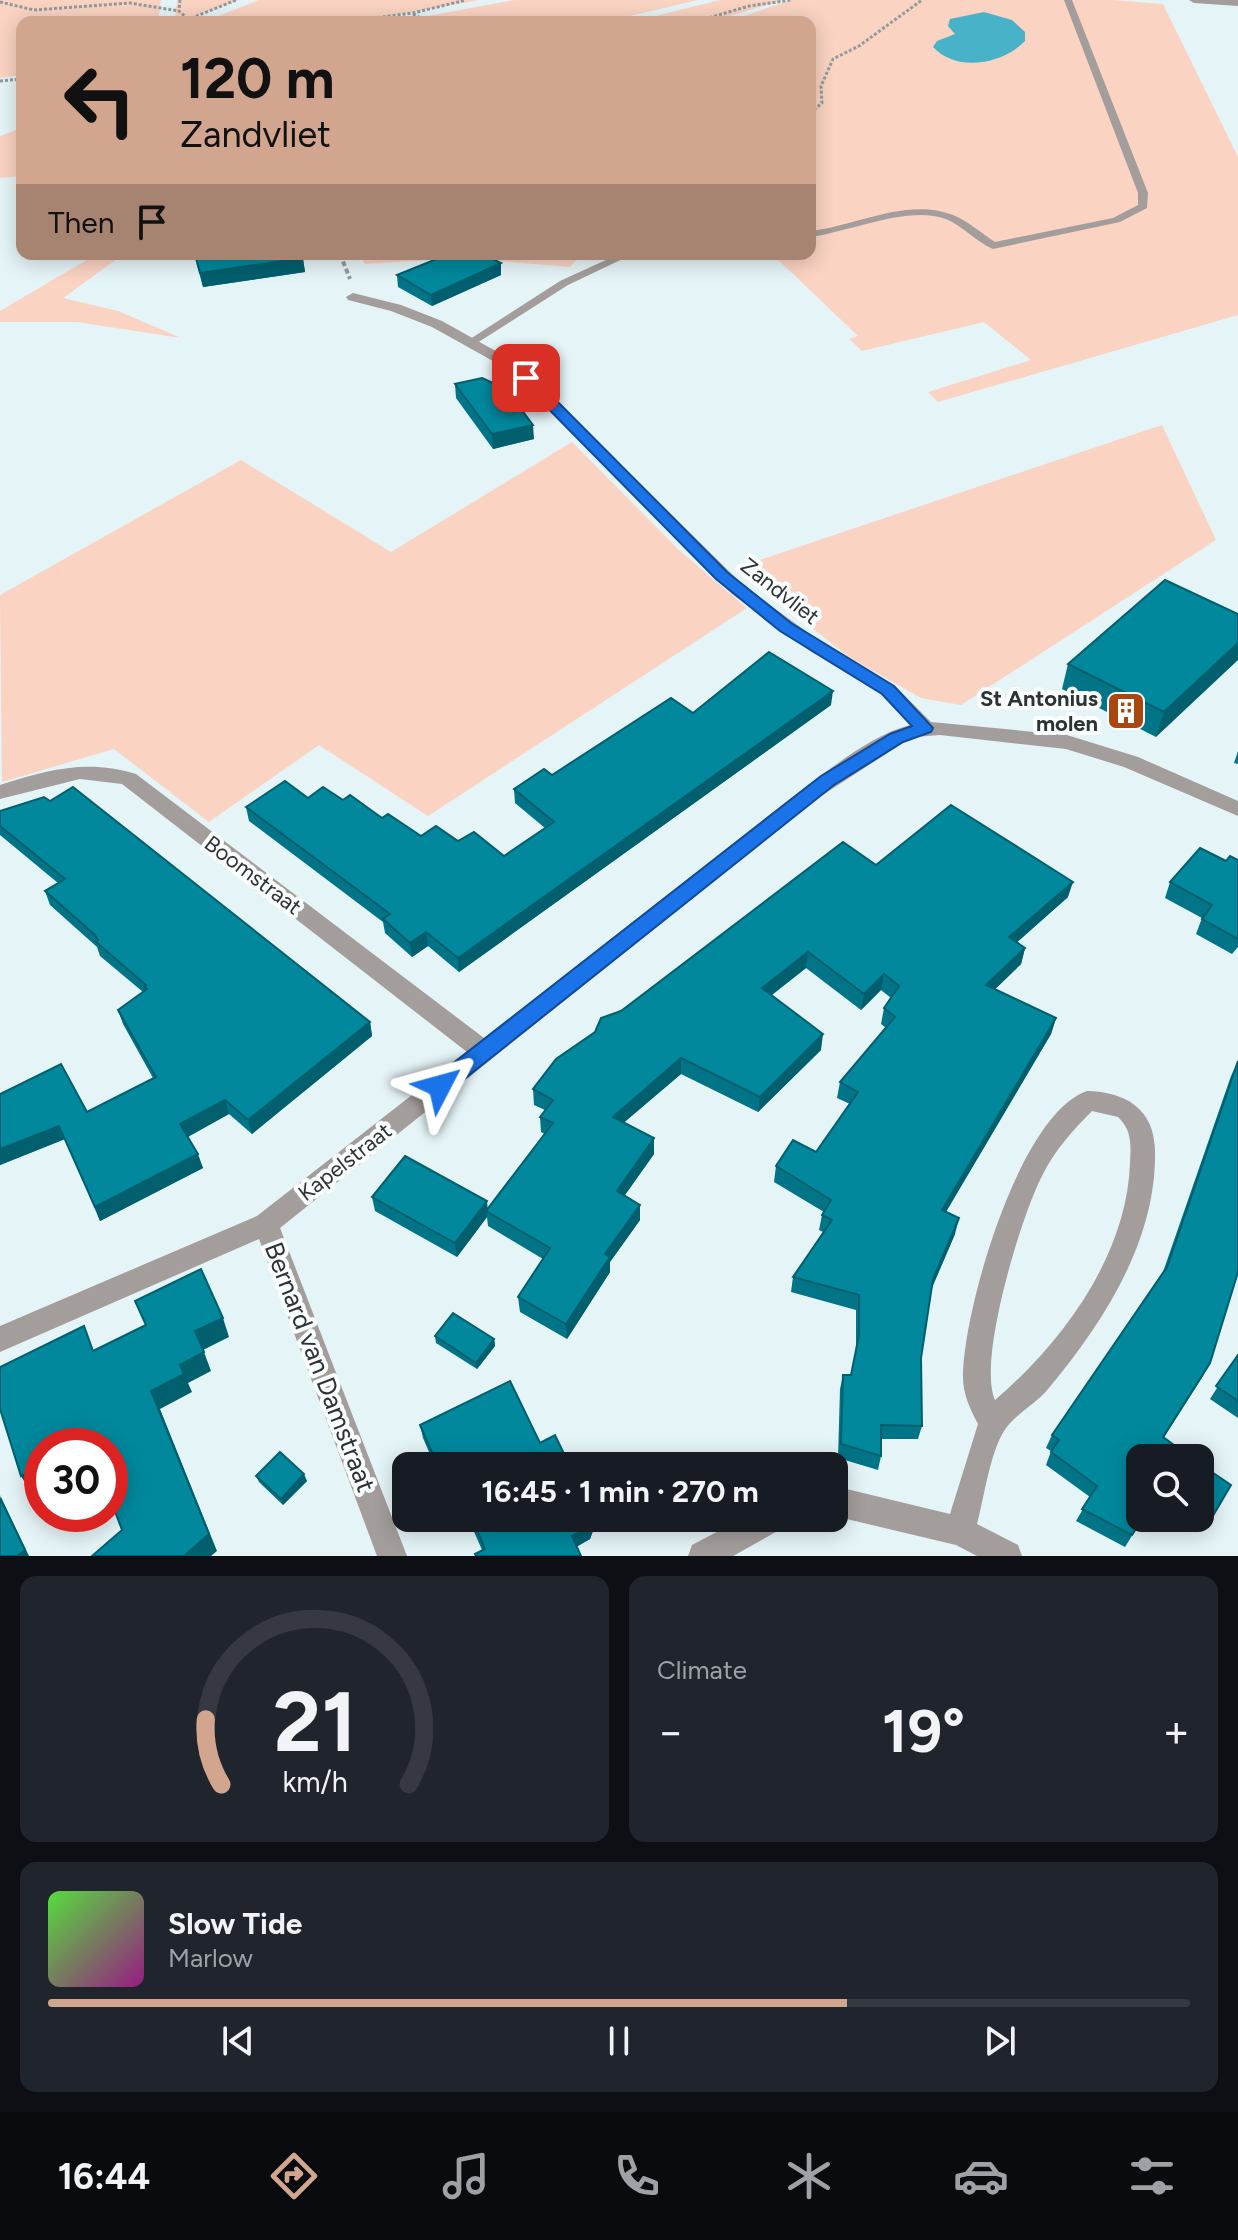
<!DOCTYPE html>
<meta charset="utf-8">
<style>
:root{--surface:#171b24;--page:#20242c;--text:#f1f3f6;--muted:#9ea1a6;--line:#363941;--accent:#d1a58e}
body{margin:0;font-family:Figtree,sans-serif;background:var(--page);color:var(--text);height:100vh;display:flex;flex-direction:column;font-size:30px;white-space:nowrap}
*{box-sizing:border-box;margin:0}
p{font-size:26px;color:var(--muted)}
.icon{flex:none;width:44px;height:44px;fill:none;stroke:currentColor;stroke-width:2;stroke-linecap:round;stroke-linejoin:round}
.map{position:relative;height:1556px;overflow:hidden}
.details{display:flex;flex-direction:column;gap:20px;padding:20px;background:#0d0f14;flex:1}
.details>*{flex:none}
.banner{position:absolute;left:16px;top:16px;width:800px;height:244px;border-radius:16px;box-shadow:0 4px 20px #0003;background:#d1a58e;color:#111;overflow:hidden}
.buttons{position:absolute;left:1126px;top:1444px;display:grid;gap:16px}
.buttons a{display:grid;place-items:center;width:88px;height:88px;border-radius:16px;background:var(--surface);box-shadow:0 4px 20px #0003;font-size:40px}
.speed{position:absolute;left:24px;top:1428px;display:flex;gap:16px;font-size:40px;font-weight:700;text-align:center}
.speed>*{display:grid;place-content:center;width:104px;height:104px;border-radius:50%;background:var(--surface);box-shadow:0 4px 20px #0003;line-height:1}
.speed .limit{border:12px solid #d22;background:#fff;color:#111}
.pin{position:absolute;display:grid;place-items:center;width:68px;height:68px;color:#fff;margin:-34px;border-radius:16px;box-shadow:0 4px 12px #0006}
.me{position:absolute;width:88px;margin:-44px;rotate:51deg;stroke-linejoin:round;filter:drop-shadow(0 0 6px #0008)}
.turn{display:flex;align-items:center;gap:28px;height:168px;padding:0 32px;font-size:36px}
.turn .icon{width:104px;height:104px;stroke-width:2.5}
.turn b{display:block;font-size:56px;line-height:68px}
.then{display:flex;align-items:center;height:76px;padding:0 32px;background:#0003;gap:16px;font-size:30px}
.big{font-size:60px;font-weight:700;line-height:1.1}
.details .tile{flex:1;display:flex;flex-direction:column;justify-content:center;gap:12px;min-width:0;padding:0 28px;border-radius:16px;background:var(--page)}
.details .dial{align-items:center;gap:0}
.dial svg{height:208px;overflow:visible;fill:none;stroke:var(--line);stroke-width:7;stroke-linecap:round;text-anchor:middle}
.dial text{fill:var(--text);stroke:none}
.song{display:flex;align-items:center;gap:24px}
.cover{width:96px;height:96px;border-radius:12px;background:linear-gradient(135deg,hsl(110 70% 55%),hsl(310 70% 35%))}
.played{height:8px;border-radius:4px;background:linear-gradient(90deg,var(--accent) 70%,var(--line) 70%)}
.keys{display:flex;justify-content:space-around;direction:ltr}
.heat{display:flex;justify-content:space-between;align-items:center;font-size:44px;direction:ltr}
.details .tiles{flex:1;display:grid;gap:20px;grid-template-columns:1fr 1fr}
.tile:last-child{grid-column:span 2}
.trip{position:absolute;left:392px;top:1452px;width:456px;height:80px;border-radius:16px;background:var(--surface);box-shadow:0 4px 20px #0003;font-weight:700;line-height:80px;text-align:center}
.menu{display:flex;height:128px;justify-content:space-around;align-items:center;background:#090b0e;color:var(--muted)}
.menu .icon{width:56px;height:56px}
.menu .active{color:var(--accent)}
.menu b{font-size:36px;color:var(--text)}
.map>svg:first-child{display:block}
.green{fill:#fad3c2}
.water{fill:#48b2c8}
.lines{fill:none;stroke-linecap:round;stroke-linejoin:round}
.path-far1{stroke:#909b9d;stroke-width:3;stroke-dasharray:3 2;stroke-linecap:butt}
.path{stroke:#909b9d;stroke-width:4;stroke-dasharray:5 3;stroke-linecap:butt}
.lane{fill:#a39d9b;fill-rule:evenodd}
.street{fill:#a39d9b;fill-rule:evenodd}
.wall{fill:#017587}
.shaded-wall{fill:#015f6e}
.building{fill:#01889d;stroke:#015f6e;stroke-width:2}
.route{fill:#1a73e8;stroke:#114b97;stroke-width:2}
.labels{text-anchor:middle;dominant-baseline:central;stroke-width:8;stroke-linejoin:round;paint-order:stroke}
.street-label{font-size:22px;fill:#2d3334;stroke:#fbfeff}
.poi-label{font-size:22px;font-weight:bold;fill:#2d3334;stroke:#fbfeff;text-anchor:end}
.near-street-label{font-size:26px;fill:#2d3334;stroke:#fbfeff}
</style>
<div class="map">
<svg width="1238" height="1556" viewBox="0 0 1238 1556">
<rect width="100%" height="100%" fill="#e5f4f7"/>
<g class="green">
<polygon points="0,0 161,0 158,22 22,22 22,75 0,78"/>
<polygon points="177,0 239,0 181,22 175,20"/>
<polygon points="259,0 479,0 358,22 203,22"/>
<polygon points="514,0 698,0 604,22 396,22"/>
<polygon points="720,0 783,0 710,22 631,22"/>
<polygon points="791,0 1112,0 1163,4 1238,157 1238,315 938,402 928,392 1031,360 984,322 862,351 849,339 858,336 772,254 810,254 810,22 726,22"/>
<polygon points="22,128 22,176 0,178 0,136"/>
<polygon points="97,254 124,254 63,298 118,311 181,338 77,322 0,322 0,311"/>
<polygon points="359,254 582,254 570,267 463,258 365,264"/>
<polygon points="1162,425 1216,540 961,705 921,698 849,657 736,568"/>
<polygon points="572,442 680,551 747,608 428,816 319,745 209,822 114,749 2,782 0,595 241,460 391,552"/>
</g>
<path class="water" d="M 984,12 L 1012,20 L 1025,32 L 1025,41 C 1003,64 957,73 933,47 L 937,41 L 955,34 L 948,26 L 950,19 Z"/>
<g class="lines">
<g class="path-far1">
<polyline points="180,0 179,11 188,19"/>
<polyline points="0,2 34,10 130,3 179,11"/>
<polyline points="413,14 428,22"/>
<polyline points="182,22 236,0"/>
<polyline points="343,22 413,13 466,0"/>
<polyline points="695,22 749,6 791,0"/>
<polyline points="0,81 22,79"/>
<polyline points="810,113 822,103 821,86 833,59 859,46 922,0"/>
</g>
<polyline class="path" points="340,254 350,279"/>
<g class="lane">
<path d="M 1064,0 L 1072,0 L 1148,193 L 1147,208 L 1120,222 L 993,249 C 976,242 963,226 946,219 C 908,205 850,232 810,237 L 810,231 C 856,226 907,197 953,215 C 968,221 981,233 995,242 L 1113,218 L 1138,205 L 1138,193 Z"/>
<polygon points="619,254 633,254 568,285 477,343 467,341 560,281"/>
</g>
<g class="street">
<polygon points="1189,0 1238,0 1238,6 1194,3"/>
<path d="M 353,293 L 401,305 L 442,321 L 519,364 L 744,586 L 822,643 L 895,686 L 931,722 L 1067,735 L 1138,757 L 1238,801 L 1238,816 L 1124,767 L 1066,749 L 940,735 L 915,737 L 903,743 L 818,798 L 280,1228 L 407,1556 L 377,1556 L 259,1239 L 0,1352 L 0,1326 L 257,1216 L 467,1052 L 122,784 L 80,779 L 0,799 L 0,785 C 48,770 87,759 136,774 L 484,1038 L 804,788 C 836,765 872,735 910,725 L 881,694 L 810,651 L 732,594 L 509,370 L 432,327 L 391,311 L 348,300 L 346,297 Z"/>
<path d="M 1087,1091 C 1125,1092 1154,1108 1155,1150 C 1157,1240 1104,1322 1048,1389 C 1036,1404 1015,1414 1004,1431 C 990,1453 984,1498 977,1524 L 1018,1545 L 1022,1556 L 977,1556 L 956,1545 L 834,1516 L 834,1486 L 950,1514 L 978,1424 C 970,1409 963,1394 963,1377 C 963,1311 1019,1114 1087,1091 ZM 1092,1111 L 1118,1117 C 1132,1130 1131,1145 1130,1163 C 1127,1255 1063,1342 995,1400 C 977,1360 1022,1213 1043,1174 C 1055,1150 1073,1130 1092,1111 Z"/>
<polygon points="743,1518 788,1518 783,1528 733,1556 688,1556 692,1545"/>
</g>
</g>
<g class="wall">
<polygon points="194,254 302,254 305,272 203,287"/>
<polygon points="397,275 501,275 432,306 398,287"/>
<polygon points="455,384 534,439 493,449 456,398"/>
<polygon points="1238,614 1156,737 1062,689 1068,664"/>
<polygon points="831,705 459,972 428,946 412,957 385,933 383,922 249,821 246,807 308,798 343,800 421,836 458,841 504,856 545,828 515,803 514,789 552,775 693,713"/>
<polygon points="1238,751 1238,764 1234,763"/>
<polygon points="0,811 370,1022 372,1036 252,1134 229,1114 188,1137 203,1168 100,1221 65,1139 0,1165 0,1094 87,1112 153,1078 123,1024 118,1010 143,992 100,956 97,947 50,905 45,891 58,883 0,835"/>
<polygon points="1238,860 1238,947 1232,954 1196,934 1202,918 1165,898 1170,882 1226,861"/>
<polygon points="876,865 1068,897 1017,942 1025,948 1021,964 995,989 1056,1018 1051,1034 946,1212 955,1234 932,1288 921,1358 922,1426 918,1439 881,1439 881,1456 878,1470 838,1458 840,1389 843,1375 851,1375 856,1350 856,1310 791,1292 793,1277 823,1232 819,1230 822,1215 824,1212 774,1182 776,1166 816,1152 850,1104 837,1098 840,1082 886,1028 881,1024 884,1008 891,998 881,990 861,1010 806,968 772,995 821,1050 758,1112 681,1074 624,1122 654,1138 654,1154 625,1195 640,1205 640,1220 610,1262 610,1272 567,1339 520,1312 518,1297 543,1259 488,1226 487,1217 457,1257 375,1211 372,1197 487,1209 545,1134 541,1132 540,1117 545,1110 534,1105 533,1089 595,1032 621,1011"/>
<polygon points="1238,1061 1203,1376 1140,1458 1143,1518 1125,1547 1076,1521 1090,1497 1046,1465 1051,1451 1046,1448 1052,1435 1163,1272 1231,1076"/>
<polygon points="435,1336 494,1339 495,1346 477,1369 436,1343"/>
<polygon points="1238,1355 1238,1418 1210,1399"/>
<polygon points="420,1425 540,1443 570,1466 435,1466 423,1438"/>
<polygon points="1200,1464 1231,1485 1203,1531 1185,1518 1200,1518"/>
<polygon points="256,1476 307,1481 283,1505 259,1482"/>
<polygon points="468,1518 594,1518 594,1528 590,1539 577,1546 482,1550"/>
</g>
<g class="shaded-wall">
<polygon points="303,258 305,272 203,287 200,273"/>
<polygon points="501,263 501,275 432,306 431,295"/>
<polygon points="533,425 534,439 493,449 492,434"/>
<polygon points="1238,643 1238,660 1156,737 1164,712"/>
<polygon points="833,691 831,705 459,972 458,958"/>
<polygon points="1073,882 1068,897 1005,953 1009,937"/>
<polygon points="426,932 428,946 412,957 410,943"/>
<polygon points="1025,948 1021,964 983,1001 986,985"/>
<polygon points="808,952 806,968 761,1003 762,988"/>
<polygon points="884,974 881,990 861,1010 864,994"/>
<polygon points="1056,1018 1051,1034 938,1225 942,1210"/>
<polygon points="370,1022 372,1036 252,1134 248,1120"/>
<polygon points="823,1034 821,1050 758,1112 760,1097"/>
<polygon points="681,1058 681,1074 613,1132 613,1117"/>
<polygon points="225,1100 229,1114 185,1138 180,1124"/>
<polygon points="59,1126 65,1139 0,1165 0,1149"/>
<polygon points="654,1138 654,1154 617,1206 617,1191"/>
<polygon points="198,1154 203,1168 100,1221 95,1207"/>
<polygon points="487,1201 488,1212 486,1211 487,1217 457,1257 455,1243"/>
<polygon points="640,1205 640,1220 610,1262 610,1272 567,1339 566,1324 605,1254"/>
<polygon points="959,1218 955,1234 929,1294 933,1279"/>
<polygon points="223,1318 229,1337 203,1350 195,1331"/>
<polygon points="494,1339 495,1346 477,1369 476,1363"/>
<polygon points="204,1352 211,1371 188,1383 192,1392 160,1409 217,1551 211,1556 184,1556 151,1391 180,1365"/>
<polygon points="1210,1363 1203,1376 1156,1450 1163,1437"/>
<polygon points="42,1466 42,1489 32,1494 21,1476"/>
<polygon points="304,1474 307,1481 283,1505 281,1499"/>
<polygon points="0,1495 29,1556 17,1556"/>
<polygon points="593,1518 594,1518 594,1528 590,1539 573,1549 572,1536"/>
</g>
<g class="building">
<polygon points="195,254 302,254 303,258 200,273"/>
<polygon points="449,254 482,254 501,263 431,295 397,275"/>
<polygon points="482,378 506,389 533,425 492,434 455,384"/>
<polygon points="1165,580 1238,614 1238,643 1164,712 1068,664"/>
<polygon points="769,652 833,691 458,958 426,932 410,943 383,919 390,914 246,807 285,781 308,798 323,787 343,800 350,795 382,818 388,814 421,836 436,826 458,841 474,832 504,856 554,822 514,789 544,769 552,775 671,698 693,713"/>
<polygon points="73,787 370,1022 248,1120 225,1100 180,1124 198,1154 95,1207 59,1126 0,1149 0,1094 61,1064 87,1112 156,1077 118,1010 147,989 144,986 146,985 96,942 98,940 95,935 45,891 65,879 0,826 0,811 44,797 50,801"/>
<polygon points="951,805 1073,882 1009,937 1025,948 986,985 1056,1018 942,1210 959,1218 933,1279 921,1358 922,1426 881,1425 881,1456 841,1444 843,1375 851,1375 859,1335 859,1295 793,1277 832,1220 822,1215 831,1200 776,1166 793,1140 816,1152 858,1092 840,1082 895,1017 884,1008 899,986 884,974 864,994 808,952 762,988 823,1034 760,1097 681,1058 613,1117 654,1138 617,1191 640,1205 605,1254 610,1257 566,1324 518,1297 550,1248 486,1211 553,1123 540,1117 553,1100 533,1089 556,1059 595,1032 601,1018 621,1011 843,842 876,865"/>
<polygon points="1200,848 1226,861 1230,856 1238,860 1238,939 1202,919 1212,905 1170,882"/>
<polygon points="1238,1061 1238,1272 1210,1363 1163,1437 1192,1458 1140,1458 1140,1518 1143,1518 1132,1535 1082,1509 1097,1486 1051,1452 1059,1440 1052,1435 1167,1267"/>
<polygon points="405,1156 487,1201 455,1243 372,1197"/>
<polygon points="201,1269 223,1318 195,1331 204,1352 180,1365 184,1374 151,1391 209,1534 184,1556 92,1556 122,1530 110,1498 110,1446 42,1446 42,1466 21,1476 0,1409 0,1367 84,1326 93,1351 146,1325 135,1301"/>
<polygon points="453,1313 494,1339 476,1363 435,1336"/>
<polygon points="1238,1355 1238,1401 1216,1386"/>
<polygon points="510,1381 540,1443 555,1435 570,1466 438,1466 420,1425"/>
<polygon points="280,1452 304,1474 281,1499 256,1476"/>
<polygon points="1200,1464 1231,1485 1211,1519 1200,1512"/>
<polygon points="0,1498 25,1550 17,1556 0,1556"/>
<polygon points="472,1518 593,1518 590,1527 572,1536 581,1556 476,1556 475,1554 485,1549"/>
</g>
<polygon class="route" points="526,374 531,375 727,572 791,623 894,686 933,728 931,732 903,742 834,785 448,1092 440,1095 433,1092 430,1086 433,1079 821,776 890,734 912,726 882,694 780,631 716,579 521,381 521,375"/>
<defs>
<symbol id="building-square" viewBox="-11 -11 22 22"><rect x="-9" y="-9" width="18" height="18" rx="4" fill="#aa460f" stroke="#fbfeff"/><path d="M-4-6H4V6H1V3H-1V6H-4ZM-2.5-4.3h1.7v1.8h-1.7ZM.8-4.3h1.7v1.8H.8ZM-2.5-1h1.7V.8h-1.7ZM.8-1h1.7V.8H.8Z" fill="#fff"/></symbol>
</defs>
<g fill-rule="evenodd">
<use href="#building-square" x="1104" y="689" width="44" height="44"/>
</g>
<g class="labels">
<g class="street-label">
<text transform="translate(780 591) rotate(38)">Zandvliet</text>
<text transform="translate(253 875) rotate(37)">Boomstraat</text>
<text transform="translate(345 1162) rotate(-38)">Kapelstraat</text>
</g>
<g class="poi-label">
<text x="1098" y="698">St Antonius<tspan x="1098" dy="25">molen</tspan></text>
</g>
<g class="near-street-label">
<text transform="translate(320 1367) rotate(69)">Bernard van Damstraat</text>
</g>
</g>
</svg>
<div class="buttons">
<a><svg class="icon" aria-label="search" viewBox="0 0 24 24"><circle cx="10" cy="10" r="6"/><path d="M15 15l6 6"/></svg></a>
</div>
<div class="speed"><div class="limit">30</div></div>
<div class="pin" style="left:526px;top:378px;background:#d93025"><svg class="icon" aria-label="arrive" viewBox="0 0 24 24"><path d="M6 21V4h12l-3 4 3 4H6"/></svg></div>
<svg class="me" style="left:440px;top:1086px" viewBox="-20 -20 40 40"><path d="M0-17L14 15 0 8-14 15z" fill="#1a73e8" stroke="#fff" stroke-width="4"/></svg>
<div class="trip">16:45 · 1 min · 270 m</div>
<div class="banner">
<div class="turn"><svg class="icon" aria-label="left" viewBox="0 0 24 24"><path d="M17 20v-9H6M10 6l-5 5 5 5"/></svg><div><b>120 m</b>Zandvliet</div></div>
<div class="then">Then<svg class="icon" aria-label="arrive" viewBox="0 0 24 24"><path d="M6 21V4h12l-3 4 3 4H6"/></svg></div>
</div>
</div>
<section class="details">
<div class="tiles">
<div class="tile dial"><svg viewBox="0 0 100 80">
<path d="M14 69A42 42 0 1 1 86 69"/>
<path d="M14 69A42 42 0 0 1 8 44" stroke="#d1a58e"/>
<text x="50" y="56" font-size="32" font-weight="700">21</text>
<text x="50" y="72" font-size="11">km/h</text>
</svg></div>
<div class="tile"><p>Climate</p>
<div class="heat"><a>−</a><b class="big">19°</b><a>+</a></div>
</div>
<div class="tile">
<div class="song"><i class="cover"></i><div><b>Slow Tide</b><p>Marlow</p></div></div>
<div class="played"></div>
<div class="keys"><svg class="icon" aria-label="previous" viewBox="0 0 24 24"><path d="M18 5L8 12l10 7zM5 5v14"/></svg><svg class="icon" aria-label="pause" viewBox="0 0 24 24"><path d="M8 5v14M16 5v14"/></svg><svg class="icon" aria-label="next" viewBox="0 0 24 24"><path d="M6 5l10 7-10 7zM19 5v14"/></svg></div>
</div>
</div>
</section>
<nav class="menu">
<b>16:44</b>
<svg class="icon active" aria-label="directions" viewBox="0 0 24 24"><path d="M12 3l9 9-9 9-9-9zM9 14v-3h6M13 9l2 2-2 2"/></svg>
<svg class="icon" aria-label="music" viewBox="0 0 24 24"><path d="M9 18V5l10-2v13"/><circle cx="6" cy="18" r="3"/><circle cx="16" cy="16" r="3"/></svg>
<svg class="icon" aria-label="phone" viewBox="0 0 24 24"><path d="M5 4h4l2 5-3 2q2 4 5 5l2-3 5 2v4C11 20 4 13 5 4z"/></svg>
<svg class="icon" aria-label="climate" viewBox="0 0 24 24"><path d="M12 3v18M4 7l16 10M4 17L20 7"/></svg>
<svg class="icon" aria-label="car" viewBox="0 0 24 24"><path d="M5 17H2v-5l4-1 3-4h7l3 4 3 1v5h-3M9 17h6M6 11h13"/><circle cx="7" cy="17" r="2"/><circle cx="17" cy="17" r="2"/></svg>
<svg class="icon" aria-label="filters" viewBox="0 0 24 24"><path d="M4 7h16M4 17h16"/><circle cx="9" cy="7" r="2"/><circle cx="15" cy="17" r="2"/></svg>
</nav>
